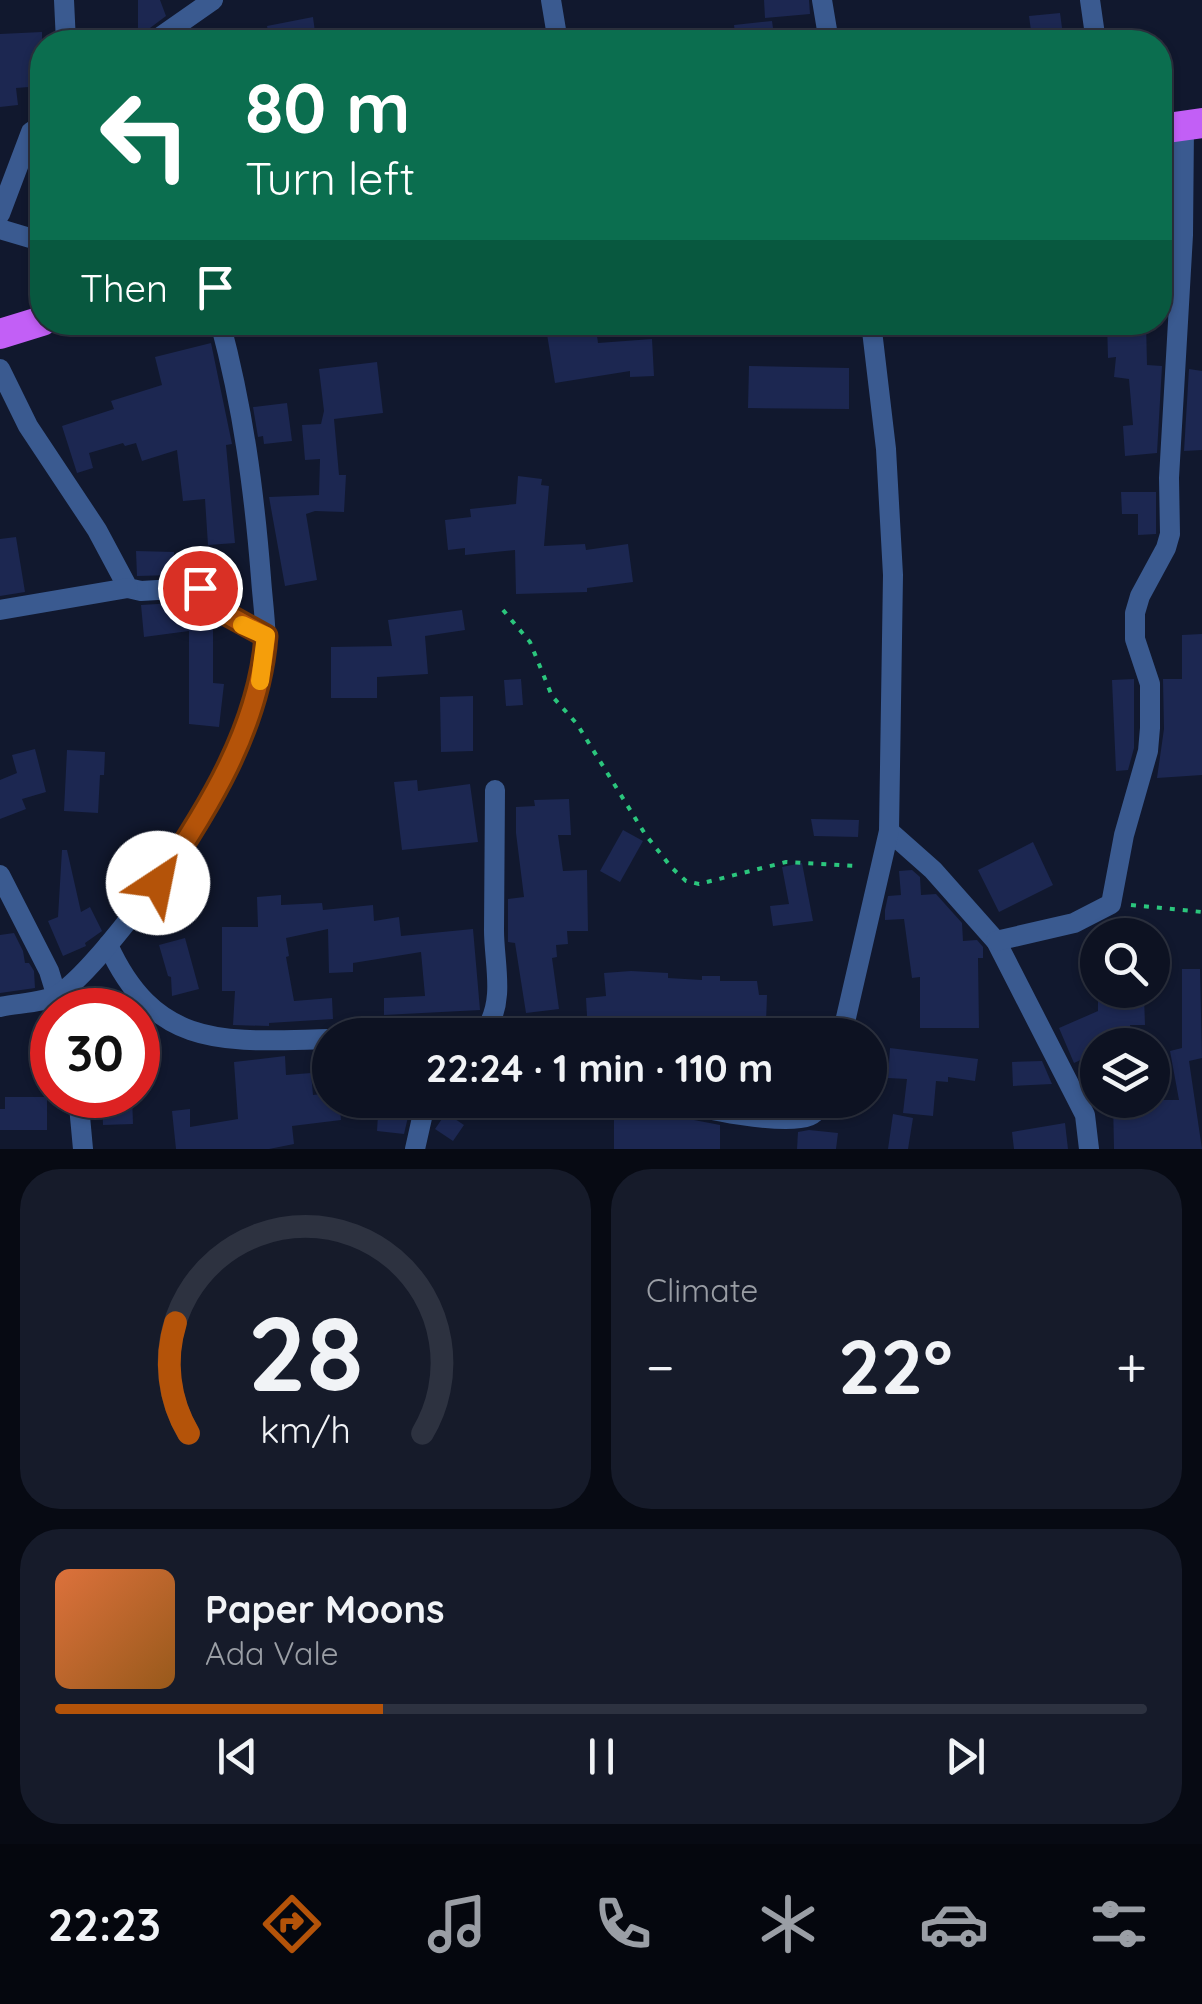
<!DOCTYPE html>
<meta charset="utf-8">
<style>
:root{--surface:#0d1222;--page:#161b2a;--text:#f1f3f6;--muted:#9a9ea5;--line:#2d3240;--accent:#b45309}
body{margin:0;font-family:Quicksand,sans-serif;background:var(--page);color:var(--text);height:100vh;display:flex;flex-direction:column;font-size:38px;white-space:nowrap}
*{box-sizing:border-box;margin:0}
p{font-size:32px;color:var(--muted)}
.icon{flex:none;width:55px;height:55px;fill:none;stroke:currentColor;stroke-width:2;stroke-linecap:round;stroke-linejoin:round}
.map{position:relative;height:1149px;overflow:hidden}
.side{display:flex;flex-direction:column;gap:20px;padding:20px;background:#070a13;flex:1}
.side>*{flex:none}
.banner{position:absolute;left:30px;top:30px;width:1142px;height:305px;border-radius:40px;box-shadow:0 2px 8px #0004,0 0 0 2px var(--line);background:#0b6e4f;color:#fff;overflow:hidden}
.buttons{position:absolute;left:1080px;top:918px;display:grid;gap:20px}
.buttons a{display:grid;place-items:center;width:90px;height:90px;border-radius:50%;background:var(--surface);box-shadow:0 2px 8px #0004,0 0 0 2px var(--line);font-size:50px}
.speed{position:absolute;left:30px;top:988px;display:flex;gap:20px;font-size:50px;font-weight:700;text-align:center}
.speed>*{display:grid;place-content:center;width:130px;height:130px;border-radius:50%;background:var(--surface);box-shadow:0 2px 8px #0004,0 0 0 2px var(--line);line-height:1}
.speed .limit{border:15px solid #d22;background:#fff;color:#111}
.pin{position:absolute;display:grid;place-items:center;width:85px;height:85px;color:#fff;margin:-42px;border:5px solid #fff;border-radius:50%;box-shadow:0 2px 10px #0007}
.me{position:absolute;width:110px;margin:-55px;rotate:34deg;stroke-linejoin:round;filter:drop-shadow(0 0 8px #0008)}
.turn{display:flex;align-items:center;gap:35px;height:210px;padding:0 50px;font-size:45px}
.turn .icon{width:130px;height:130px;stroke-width:2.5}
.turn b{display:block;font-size:70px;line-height:85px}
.then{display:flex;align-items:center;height:95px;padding:0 50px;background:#0003;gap:20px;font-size:38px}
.big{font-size:75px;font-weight:800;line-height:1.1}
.side .widget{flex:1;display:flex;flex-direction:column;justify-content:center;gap:15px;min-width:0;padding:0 35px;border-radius:40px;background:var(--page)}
.side .dial{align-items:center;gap:0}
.dial svg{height:260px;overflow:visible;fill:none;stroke:var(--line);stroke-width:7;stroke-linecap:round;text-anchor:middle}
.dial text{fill:var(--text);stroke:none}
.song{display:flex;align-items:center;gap:30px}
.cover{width:120px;height:120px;border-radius:15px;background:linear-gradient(135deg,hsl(20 70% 55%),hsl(30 70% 35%))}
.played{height:10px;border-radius:5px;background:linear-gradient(90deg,var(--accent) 30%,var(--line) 30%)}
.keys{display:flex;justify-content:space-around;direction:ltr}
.heat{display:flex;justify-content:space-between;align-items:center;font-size:55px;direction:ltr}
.side .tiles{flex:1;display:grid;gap:20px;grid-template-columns:1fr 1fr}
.widget:last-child{grid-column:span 2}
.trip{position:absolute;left:312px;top:1018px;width:575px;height:100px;border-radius:50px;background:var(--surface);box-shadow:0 2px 8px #0004,0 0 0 2px var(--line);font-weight:800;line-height:100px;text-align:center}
.menu{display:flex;height:160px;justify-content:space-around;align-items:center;background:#05070e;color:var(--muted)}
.menu .icon{width:70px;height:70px}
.menu .current{color:var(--accent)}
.menu b{font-size:45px;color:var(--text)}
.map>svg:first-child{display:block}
.building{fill:#1c2751}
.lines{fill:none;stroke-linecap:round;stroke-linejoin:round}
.path{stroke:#2bc67d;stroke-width:4;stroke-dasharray:5 8;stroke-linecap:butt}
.minor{stroke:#3a5a90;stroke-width:20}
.trunk{stroke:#c25ff6;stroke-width:30}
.route-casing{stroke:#753606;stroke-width:25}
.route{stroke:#b45309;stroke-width:18}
.slow{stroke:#f59e0b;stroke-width:18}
</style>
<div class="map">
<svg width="1202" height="1149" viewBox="0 0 1202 1149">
<rect width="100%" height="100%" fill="#11182e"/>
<g class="building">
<polygon points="138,0 160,0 166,16 138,37"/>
<polygon points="764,0 809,0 810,14 765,18"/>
<polygon points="1060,13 1063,35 1032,38 1029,16"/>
<polygon points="313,17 316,40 270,42 267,26"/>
<polygon points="772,21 775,42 736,42 734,25"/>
<polygon points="42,32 42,86 16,88 18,105 0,107 0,34"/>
<polygon points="545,322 595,322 598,343 652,339 654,376 630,377 630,371 555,383"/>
<polygon points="1107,322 1146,322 1147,365 1162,366 1157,453 1125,456 1123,426 1133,425 1129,379 1114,377 1116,357 1108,358"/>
<polygon points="211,343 232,444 226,445 235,543 208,545 205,499 183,501 177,450 142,461 136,443 125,446 123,443 89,453 93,468 77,473 62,426 114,409 111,401 162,385 155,357"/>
<polygon points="377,362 383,413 334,419 339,475 346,475 344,512 315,511 306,514 317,580 285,586 269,497 319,495 320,459 305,460 302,425 321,424 324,411 319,369"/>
<polygon points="749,366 849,368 849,409 748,408"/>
<polygon points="1189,369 1202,371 1202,450 1184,451"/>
<polygon points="287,403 292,441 264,444 263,436 258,437 253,407"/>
<polygon points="518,476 542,479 541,485 549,486 544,546 585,544 586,550 628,544 633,582 587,588 587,592 516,594 515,550 465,555 465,548 448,550 445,520 471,517 470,509 516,504"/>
<polygon points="1121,492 1156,492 1156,534 1138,535 1138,514 1122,514"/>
<polygon points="16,537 25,592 0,596 0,539"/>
<polygon points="136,551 174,552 174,575 137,576"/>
<polygon points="174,603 175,615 213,616 222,627 213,628 213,683 224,684 219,727 189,724 189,631 144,637 141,605"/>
<polygon points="462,610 465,630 425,636 428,674 377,677 377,698 331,698 331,647 392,646 388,620"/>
<polygon points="1202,634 1202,775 1157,778 1164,729 1163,679 1182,679 1182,635"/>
<polygon points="521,679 523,705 506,706 504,680"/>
<polygon points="1134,679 1134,748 1128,770 1116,771 1112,680"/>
<polygon points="473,696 473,751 441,752 440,697"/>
<polygon points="35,749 46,792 22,799 26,809 0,819 0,780 17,773 12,755"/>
<polygon points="67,750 105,752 104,775 100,775 98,813 64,811"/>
<polygon points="417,780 418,791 470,784 478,842 402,850 394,782"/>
<polygon points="569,799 571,835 558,835 563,871 587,870 588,931 567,931 568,944 556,945 557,957 552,958 559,1009 526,1013 515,943 508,942 508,899 524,897 516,833 516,807 535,806 534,800"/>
<polygon points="811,819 859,820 858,837 814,836"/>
<polygon points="623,830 643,841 620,882 600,871"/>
<polygon points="1033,842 1053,885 999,912 978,870"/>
<polygon points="62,850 67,850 81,912 90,907 102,931 85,943 86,946 63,956 48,921 58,917"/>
<polygon points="802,863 813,921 773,926 770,906 789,904 782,867"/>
<polygon points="912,870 920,877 921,895 936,894 962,923 963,941 977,940 983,947 983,958 978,958 979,1028 920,1028 920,977 912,978 904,919 885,920 885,910 888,896 901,895 899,871"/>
<polygon points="281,895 281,905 322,903 323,910 373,905 374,921 399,917 401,936 473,929 480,1010 384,1015 384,998 425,996 421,952 353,963 353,972 329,973 328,929 286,938 289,956 286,957 294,1001 332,998 333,1019 269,1023 269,1026 233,1025 235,991 222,991 222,927 258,927 257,897"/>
<polygon points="14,933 23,951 25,963 29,963 34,971 35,988 0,993 0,935"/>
<polygon points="185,938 199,989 172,996 171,977 168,976 159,945"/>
<polygon points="1182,969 1200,969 1202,1058 1189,1061 1202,1149 1114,1149 1113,1100 1179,1100 1170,1051 1182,1048"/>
<polygon points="631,971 668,973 668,978 702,980 702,976 720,976 720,981 757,981 759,995 767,995 766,1022 753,1021 753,1035 624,1035 624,1031 588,1033 586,998 606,996 604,973"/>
<polygon points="95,987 121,994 135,1010 89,1010"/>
<polygon points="1098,997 1144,997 1145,1025 1130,1025 1132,1041 1098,1045 1098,1052 1074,1063 1059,1028 1098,1011"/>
<polygon points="890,1048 978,1059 975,1081 948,1077 948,1082 936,1081 933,1116 903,1113 907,1079 888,1078"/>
<polygon points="285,1056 286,1075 311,1073 313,1095 330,1093 330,1100 339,1100 341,1120 292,1126 294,1144 269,1149 176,1149 172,1111 190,1109 190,1127 238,1119 234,1062"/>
<polygon points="1042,1061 1052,1084 1013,1086 1012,1062"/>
<polygon points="102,1095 132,1095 133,1124 103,1125"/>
<polygon points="5,1097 47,1097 47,1130 0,1130 0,1109 5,1109"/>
<polygon points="379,1100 412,1100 404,1134 377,1131"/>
<polygon points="623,1106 646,1106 646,1110 653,1109 653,1118 694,1120 720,1125 720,1149 614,1149 614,1109 623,1109"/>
<polygon points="446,1113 464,1125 453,1141 435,1129"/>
<polygon points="893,1114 913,1118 908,1149 888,1149"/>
<polygon points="1065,1123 1068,1149 1014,1149 1012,1132"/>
<polygon points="809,1130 838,1133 836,1149 797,1149 798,1132"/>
</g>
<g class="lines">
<g class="path">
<polyline points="503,610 530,642 552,696 577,724 645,834 671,867 686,881 699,884 786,862 858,866"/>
<polyline points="1131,905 1202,912"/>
</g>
<g class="minor">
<polyline points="64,0 66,42"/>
<polyline points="551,0 558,42"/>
<polyline points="822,0 829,42"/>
<polyline points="1090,0 1096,42"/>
<polyline points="153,42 213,0"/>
<polyline points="0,214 31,132 42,125"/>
<polyline points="0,229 30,238"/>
<polyline points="0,369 28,426 97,530 128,588 141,591 208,587 216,593 228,615 266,636"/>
<polyline points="0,610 128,588"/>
<polyline points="889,831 933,870 996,941 1085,1115 1089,1149"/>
<polyline points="0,875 49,971 61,1010"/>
<polyline points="996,941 1074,923 1111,904 1124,835 1148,751 1150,728 1150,684 1135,639 1135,613 1140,596 1166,548 1170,534 1169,478 1183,235 1184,126"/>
<path d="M 108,945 C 157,1053 230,1041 330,1039"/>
<path d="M 0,1007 C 17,1003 45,1003 59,994 C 86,976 125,924 146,898 C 196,836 249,748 263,669 C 269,639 263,608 261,578 C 254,489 243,408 220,322"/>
<path d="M 458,1035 L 487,1028 C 505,998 494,963 494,930 C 494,883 495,837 495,790"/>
<polyline points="842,1035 889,831 893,575 886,449 871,322"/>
<polyline points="78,1095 83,1149"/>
<path d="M 674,1100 C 700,1109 784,1126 809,1116 C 816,1113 822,1106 827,1100"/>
<polyline points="415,1149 426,1100"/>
</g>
<g class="trunk">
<polyline points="1160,129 1202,123"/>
<polyline points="0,334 42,321"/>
</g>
</g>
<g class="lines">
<defs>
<path id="route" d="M 158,883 C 208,809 259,728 266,636 L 228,615 L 212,588 L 200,588"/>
</defs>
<use href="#route" class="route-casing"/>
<use href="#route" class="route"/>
<polyline class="slow" points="242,625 266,636 260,681"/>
</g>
</svg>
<div class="buttons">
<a><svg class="icon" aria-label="search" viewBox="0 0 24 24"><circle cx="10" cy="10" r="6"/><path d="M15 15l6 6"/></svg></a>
<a><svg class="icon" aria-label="layers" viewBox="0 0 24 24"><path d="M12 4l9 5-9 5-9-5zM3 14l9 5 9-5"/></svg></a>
</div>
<div class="speed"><div class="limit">30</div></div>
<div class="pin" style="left:200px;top:588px;background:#d93025"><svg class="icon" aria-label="arrive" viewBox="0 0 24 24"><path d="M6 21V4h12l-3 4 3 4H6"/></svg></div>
<svg class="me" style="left:158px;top:883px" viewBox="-20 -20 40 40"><circle r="19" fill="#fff"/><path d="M0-13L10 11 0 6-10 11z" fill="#b45309"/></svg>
<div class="trip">22:24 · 1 min · 110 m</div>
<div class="banner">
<div class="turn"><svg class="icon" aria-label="left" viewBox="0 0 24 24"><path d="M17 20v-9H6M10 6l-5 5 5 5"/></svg><div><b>80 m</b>Turn left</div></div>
<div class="then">Then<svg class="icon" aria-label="arrive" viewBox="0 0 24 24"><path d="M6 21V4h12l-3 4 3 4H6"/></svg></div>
</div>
</div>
<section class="side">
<div class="tiles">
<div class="widget dial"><svg viewBox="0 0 100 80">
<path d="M14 69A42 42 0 1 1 86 69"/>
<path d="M14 69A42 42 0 0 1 10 35" stroke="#b45309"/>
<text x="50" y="56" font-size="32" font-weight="700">28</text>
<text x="50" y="72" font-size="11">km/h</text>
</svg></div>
<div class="widget"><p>Climate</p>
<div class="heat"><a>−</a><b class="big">22°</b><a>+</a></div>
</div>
<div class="widget">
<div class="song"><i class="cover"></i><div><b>Paper Moons</b><p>Ada Vale</p></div></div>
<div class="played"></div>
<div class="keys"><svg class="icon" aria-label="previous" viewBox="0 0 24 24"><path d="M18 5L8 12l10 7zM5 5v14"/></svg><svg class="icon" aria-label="pause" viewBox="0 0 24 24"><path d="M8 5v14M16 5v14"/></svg><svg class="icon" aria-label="next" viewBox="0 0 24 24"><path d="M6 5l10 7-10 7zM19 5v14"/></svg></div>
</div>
</div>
</section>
<nav class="menu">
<b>22:23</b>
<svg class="icon current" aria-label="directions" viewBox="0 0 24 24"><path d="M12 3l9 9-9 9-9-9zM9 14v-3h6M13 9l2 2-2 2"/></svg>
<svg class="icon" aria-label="music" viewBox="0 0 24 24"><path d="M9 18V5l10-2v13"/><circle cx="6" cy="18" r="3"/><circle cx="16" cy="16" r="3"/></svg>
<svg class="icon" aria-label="phone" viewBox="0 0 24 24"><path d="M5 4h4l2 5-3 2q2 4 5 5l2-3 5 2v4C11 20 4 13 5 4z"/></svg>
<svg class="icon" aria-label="climate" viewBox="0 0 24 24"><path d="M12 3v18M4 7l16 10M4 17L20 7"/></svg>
<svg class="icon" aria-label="car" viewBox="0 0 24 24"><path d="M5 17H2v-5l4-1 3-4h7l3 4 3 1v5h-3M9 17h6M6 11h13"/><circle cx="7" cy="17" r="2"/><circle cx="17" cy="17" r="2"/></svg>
<svg class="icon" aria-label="filters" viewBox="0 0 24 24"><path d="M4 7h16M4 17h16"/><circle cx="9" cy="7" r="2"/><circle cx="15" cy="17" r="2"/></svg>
</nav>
